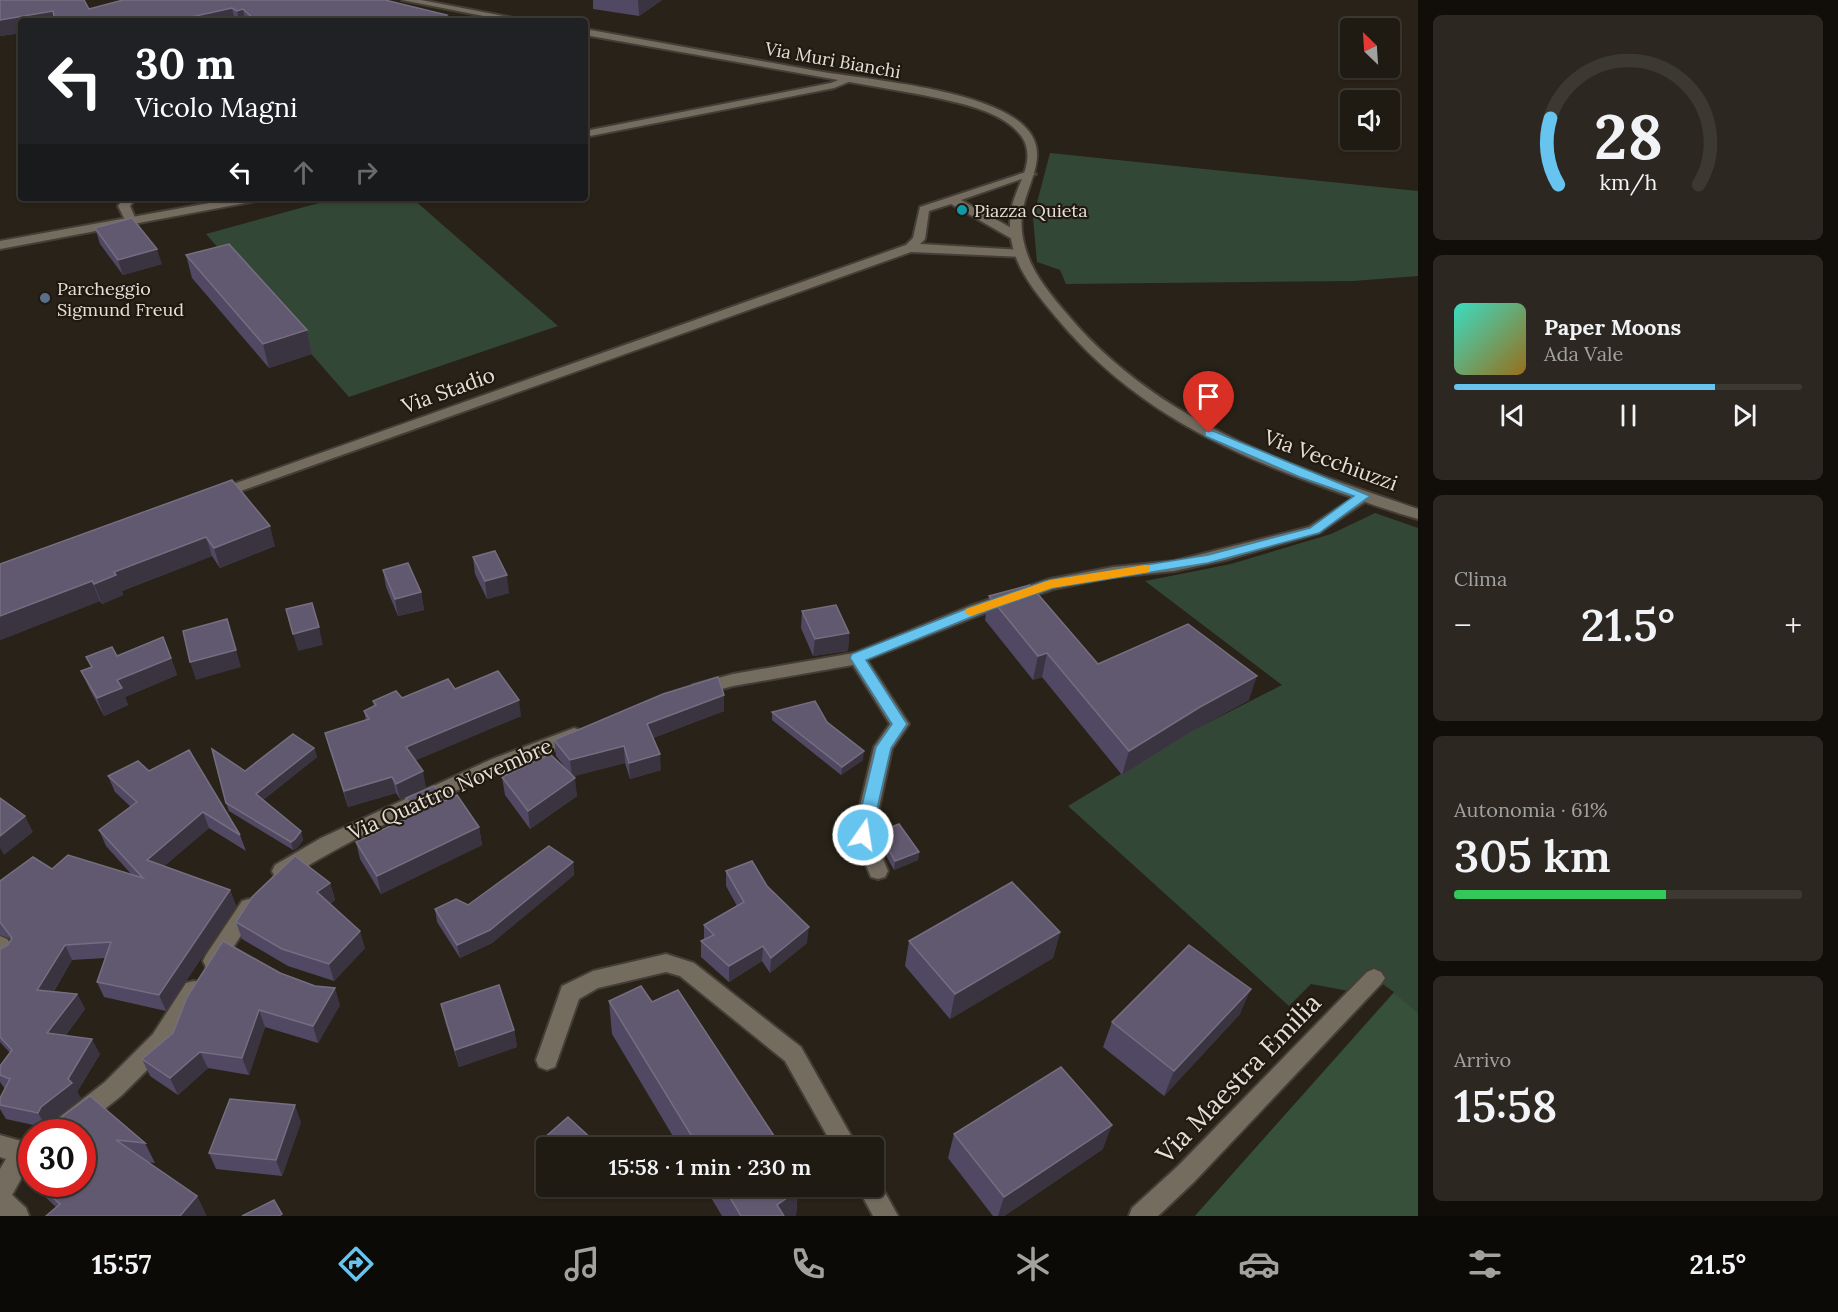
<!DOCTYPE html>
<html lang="it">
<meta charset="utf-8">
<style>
:root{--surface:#1f1a12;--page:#2c2720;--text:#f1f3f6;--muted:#a1a19f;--line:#3c3832;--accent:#66c4ef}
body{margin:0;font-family:Lora,serif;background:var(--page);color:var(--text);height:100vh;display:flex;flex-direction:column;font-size:22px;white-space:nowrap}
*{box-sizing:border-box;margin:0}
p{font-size:20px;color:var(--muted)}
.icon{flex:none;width:33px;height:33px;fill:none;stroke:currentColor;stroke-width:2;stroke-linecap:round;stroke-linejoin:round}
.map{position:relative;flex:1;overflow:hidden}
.drawer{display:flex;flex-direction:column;gap:15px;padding:15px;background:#110e0a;width:420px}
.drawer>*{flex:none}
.banner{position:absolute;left:18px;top:18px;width:570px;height:183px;border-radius:6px;box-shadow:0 2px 4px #0004,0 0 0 2px var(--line);background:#202124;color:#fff;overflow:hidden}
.needle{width:39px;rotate:335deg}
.controls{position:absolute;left:1340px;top:18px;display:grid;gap:12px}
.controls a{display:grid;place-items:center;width:60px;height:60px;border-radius:6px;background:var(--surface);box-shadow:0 2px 4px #0004,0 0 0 2px var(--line);font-size:30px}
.speed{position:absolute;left:18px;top:1119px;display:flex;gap:12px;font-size:30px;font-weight:700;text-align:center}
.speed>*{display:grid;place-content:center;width:78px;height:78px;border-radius:50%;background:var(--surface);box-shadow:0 2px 4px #0004,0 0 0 2px var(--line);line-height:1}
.speed .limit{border:9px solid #d22;background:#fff;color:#111}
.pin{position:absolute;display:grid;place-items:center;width:51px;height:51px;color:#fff;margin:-62px -26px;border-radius:50% 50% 50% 0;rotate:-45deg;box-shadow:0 0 6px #0007}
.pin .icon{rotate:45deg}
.me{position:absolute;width:66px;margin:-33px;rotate:13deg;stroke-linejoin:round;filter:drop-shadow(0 0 4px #0008)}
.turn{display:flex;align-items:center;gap:21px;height:126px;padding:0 18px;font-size:27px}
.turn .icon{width:78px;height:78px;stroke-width:2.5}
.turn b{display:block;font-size:42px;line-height:51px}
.lanes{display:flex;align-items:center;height:57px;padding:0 18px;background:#0003;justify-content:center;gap:30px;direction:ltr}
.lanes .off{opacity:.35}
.big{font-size:45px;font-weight:600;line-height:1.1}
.drawer .card{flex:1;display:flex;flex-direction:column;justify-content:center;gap:9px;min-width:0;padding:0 21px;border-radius:9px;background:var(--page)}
.drawer .dial{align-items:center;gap:0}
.dial svg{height:156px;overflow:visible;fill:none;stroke:var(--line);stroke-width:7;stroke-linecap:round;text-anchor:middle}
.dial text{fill:var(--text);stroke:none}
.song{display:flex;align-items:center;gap:18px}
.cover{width:72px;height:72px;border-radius:9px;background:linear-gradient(135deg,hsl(170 70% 55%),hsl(40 70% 35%))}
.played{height:6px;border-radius:3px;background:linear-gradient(90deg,var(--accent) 75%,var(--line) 75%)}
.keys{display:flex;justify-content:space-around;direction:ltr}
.heat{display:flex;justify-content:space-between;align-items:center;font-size:33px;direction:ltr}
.charge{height:9px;border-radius:4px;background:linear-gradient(90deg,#34c759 61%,var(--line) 0)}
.trip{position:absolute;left:536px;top:1137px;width:348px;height:60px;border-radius:6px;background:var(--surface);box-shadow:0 2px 4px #0004,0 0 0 2px var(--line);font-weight:600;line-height:60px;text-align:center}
.dock{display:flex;height:96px;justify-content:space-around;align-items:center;background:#0c0a07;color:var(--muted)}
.dock .icon{width:42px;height:42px}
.dock .active{color:var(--accent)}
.dock b{font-size:27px;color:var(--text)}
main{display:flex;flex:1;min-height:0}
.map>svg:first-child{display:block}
.green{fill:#334736}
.forest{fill:#36503a}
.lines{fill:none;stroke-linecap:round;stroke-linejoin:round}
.service-casing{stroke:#443e37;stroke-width:4}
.minor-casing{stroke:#443e37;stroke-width:4}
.tertiary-casing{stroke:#443e37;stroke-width:4}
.secondary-casing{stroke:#443e37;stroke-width:4}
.service{fill:#756c60;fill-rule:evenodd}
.minor{fill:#756c60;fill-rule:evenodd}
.tertiary{fill:#756c60;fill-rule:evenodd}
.secondary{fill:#756c60;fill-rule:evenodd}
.wall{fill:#514963}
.shaded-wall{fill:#3a3340}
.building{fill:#61596f;stroke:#756e80;stroke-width:1.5}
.route{fill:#66c4ef;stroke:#427f9b;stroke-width:1.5}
.slow{fill:#f59e0b}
.culture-dot{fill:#0f9aa8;stroke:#20190f;stroke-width:2}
.service-dot{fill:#5c6f8a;stroke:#20190f;stroke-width:2}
.labels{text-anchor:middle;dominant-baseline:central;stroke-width:4.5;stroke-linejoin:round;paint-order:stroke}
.far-street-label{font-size:18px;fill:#e4dfd8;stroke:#20190f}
.far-poi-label{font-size:18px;fill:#e4dfd8;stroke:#20190f;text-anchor:start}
.street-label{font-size:21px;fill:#e4dfd8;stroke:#20190f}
.near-street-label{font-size:26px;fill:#e4dfd8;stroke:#20190f}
</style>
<main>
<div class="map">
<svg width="1418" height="1216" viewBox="0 0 1418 1216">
<rect width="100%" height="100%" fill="#292218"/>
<g class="green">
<polygon points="1050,153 1418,191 1418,276 1353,281 1066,284 1060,270 1037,262 1033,218"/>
<polygon points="337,198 412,198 558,326 349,397 206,234"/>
<polygon points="1375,513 1418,528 1418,1216 1195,1216 1394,992 1365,972 1349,991 1311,984 1289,1006 1068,806 1192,731 1282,685 1145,581 1231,564 1331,534"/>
</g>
<polygon class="forest" points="1394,993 1418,1013 1418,1216 1195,1216"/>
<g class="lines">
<defs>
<polygon id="service" points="124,198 136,198 130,206 137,222 135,224 127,224 118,206"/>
<g id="minor">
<polygon points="848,76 853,79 851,81 834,88 585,137 585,131 831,83"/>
<polygon points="237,198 262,198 256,201 0,249 0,241"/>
<polygon points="1364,491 1372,496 1369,499 1319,533 1225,560 1174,571 1113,577 1053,589 982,614 867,660 909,724 892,749 873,835 888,871 885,877 878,879 871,877 853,835 874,747 890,724 853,665 733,686 699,695 693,693 690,689 693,685 733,674 854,653 970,606 1050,579 1113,567 1174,561 1309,527"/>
<path d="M 574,728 L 580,730 L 583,735 L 580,740 C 481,778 380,821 289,877 L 282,879 L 275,877 L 272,871 L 275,865 L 321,838 L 492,759 Z"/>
<polygon points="249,899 256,901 259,907 256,913 220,967 213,970 206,967 203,961 206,955 242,901"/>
<polygon points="0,936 7,939 18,953 15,959 0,968"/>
<polygon points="666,954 694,963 801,1047 858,1148 834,1148 785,1061 680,976 666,972 598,988 579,999 555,1067 547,1070 539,1067 536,1060 562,986 593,971"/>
<polygon points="1374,969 1381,972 1385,978 1381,984 1194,1182 1158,1216 1129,1216 1132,1208 1178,1166 1367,972"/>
<polygon points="194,981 202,983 205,990 169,1048 121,1096 76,1132 48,1132 51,1124 105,1082 153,1034 186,983"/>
<polygon points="0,1135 21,1141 32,1137 32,1159 12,1195 26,1208 29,1216 0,1216 0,1169 6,1159 0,1157"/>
<polygon points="873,1176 877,1178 898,1216 873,1216 857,1186 873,1186"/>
</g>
<polygon id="tertiary" points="1026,172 1036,174 961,200 1022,234 1022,240 1014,240 951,204 929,211 925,239 920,244 1021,250 1027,254 1025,257 911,252 224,497 214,497 211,494 214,491 906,245 913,238 920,207"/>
<g id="secondary">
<polygon points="402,0 421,0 529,21 509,21"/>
<path d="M 585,29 C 662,43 740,57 817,71 C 870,80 984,89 1023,125 C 1050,150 1031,176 1024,204 C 1020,218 1021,233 1025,247 C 1032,273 1050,294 1067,314 C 1158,423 1288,465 1418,509 L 1418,519 C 1389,511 1360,500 1332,490 C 1222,451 1130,407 1055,316 C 1041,299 1025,280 1017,260 C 1010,243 1008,224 1012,206 C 1017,184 1037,160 1022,137 C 1002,109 954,102 923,95 L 585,35 Z"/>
</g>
</defs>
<use href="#service" class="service-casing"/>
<use href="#minor" class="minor-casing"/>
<use href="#tertiary" class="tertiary-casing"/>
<use href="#secondary" class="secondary-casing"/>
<use href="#service" class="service"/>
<use href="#minor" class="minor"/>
<use href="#tertiary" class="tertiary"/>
<use href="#secondary" class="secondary"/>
</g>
<g class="wall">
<polygon points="0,0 89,9 123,0 447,21 21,21 21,33 0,36"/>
<polygon points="593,0 662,0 639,16 593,9"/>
<polygon points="95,228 162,264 123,275 100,244"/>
<polygon points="186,255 307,330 312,354 269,368 192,278"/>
<polygon points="232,480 275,546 220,568 212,556 122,591 123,595 102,604 100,601 0,640 0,564"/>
<polygon points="473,557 509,593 487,599 475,574"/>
<polygon points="383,570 421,592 424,610 398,616 386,587"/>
<polygon points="989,596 1098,664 1249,700 1192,731 1122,775 1042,677 1033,680 985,620"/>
<polygon points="802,611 849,633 848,651 813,656 801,628"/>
<polygon points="117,656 171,658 177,675 125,697 128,705 104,716 89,688 81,671 91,667 86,657"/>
<polygon points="455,689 521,716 415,760 426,787 400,799 396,793 348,807 329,748 325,733 366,721 364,711 374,706 373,701 402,698"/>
<polygon points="724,695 724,711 653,738 661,770 630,779 625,763 573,776 577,796 530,829 505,795 502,777 567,770 556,756 554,740"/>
<polygon points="772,712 827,722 863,760 841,775 772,720"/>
<polygon points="314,748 317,757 263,800 301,831 303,840 297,848 293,850 229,811 226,803 245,771"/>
<polygon points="149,771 240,835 246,851 209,828 164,866 230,890 236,906 166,1011 104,997 97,982 105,958 72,960 54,991 77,994 85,1009 66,1035 100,1054 77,1092 81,1098 50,1122 47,1128 6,1119 0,1109 0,1098 5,1089 0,1082 0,1066 10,1053 0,1042 0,949 8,945 11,940 9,938 0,935 0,881 52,869 132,875 106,846 99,830 131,807 115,792 108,776"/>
<polygon points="406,798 444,801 479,827 482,845 381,894 360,859 356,842 411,817"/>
<polygon points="879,832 919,852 918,860 894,870 878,841"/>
<polygon points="573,862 574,875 492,943 460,958 437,922 435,909 468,905"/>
<polygon points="726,871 767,886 807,943 770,973 762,961 729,982 701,957 701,941 704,940 704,925 737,906 726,886"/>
<polygon points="330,883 335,900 330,904 365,948 334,981 288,966 242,939 236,922"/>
<polygon points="1060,932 1053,958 950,1019 905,966 909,941"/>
<polygon points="223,941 340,1005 318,1043 265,1027 249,1075 208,1068 178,1095 150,1076 142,1059 173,1033"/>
<polygon points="609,1001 652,1002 782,1148 680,1148 612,1034"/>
<polygon points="441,1004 514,1030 517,1047 459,1067 445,1021"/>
<polygon points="1240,1014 1164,1096 1103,1047 1112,1022"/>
<polygon points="301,1122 282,1176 216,1169 209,1153"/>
<polygon points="82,1132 145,1143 155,1163 147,1162 197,1196 206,1215 56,1207 29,1182 16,1163 32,1177 32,1184 82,1184"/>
<polygon points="954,1134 1103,1149 1004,1216 993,1216 948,1158"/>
<polygon points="544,1138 594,1141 594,1148 547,1148 545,1146"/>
<polygon points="704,1186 795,1186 798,1190 796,1216 722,1216"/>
</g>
<g class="shaded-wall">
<polygon points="638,0 662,0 639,16"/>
<polygon points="232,8 235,21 173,21"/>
<polygon points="243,9 245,21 239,21 237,11"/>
<polygon points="53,11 56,21 21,21 21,33 0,36 0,20"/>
<polygon points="447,15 447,21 439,21"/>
<polygon points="301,17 302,21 281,21"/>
<polygon points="157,249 162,264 123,275 118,260"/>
<polygon points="307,330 312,354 269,368 263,344"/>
<polygon points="270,526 275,546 220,568 214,548"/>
<polygon points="206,537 212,556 122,591 123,595 102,604 94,584 114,572"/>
<polygon points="507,575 509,593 487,599 485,581"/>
<polygon points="92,581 100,601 0,640 0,616"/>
<polygon points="421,592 424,610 398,616 395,599"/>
<polygon points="227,619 241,667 196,680 190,662"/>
<polygon points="319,627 323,645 298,651 293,634"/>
<polygon points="849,633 848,651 813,656 815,639"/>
<polygon points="1047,653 1042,677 1033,680 1038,656"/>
<polygon points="171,658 177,675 125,697 128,705 104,716 97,698 117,680"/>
<polygon points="1257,676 1249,700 1192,731 1122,775 1129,751 1200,707"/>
<polygon points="724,695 724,711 648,740 647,724"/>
<polygon points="519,700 521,716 410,763 406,747"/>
<polygon points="624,746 625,763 572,777 570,760"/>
<polygon points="314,748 317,757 259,803 256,794"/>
<polygon points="864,751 863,760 841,775 842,767"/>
<polygon points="660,754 661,770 630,779 629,763"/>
<polygon points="423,771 426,787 400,799 396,784"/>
<polygon points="392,777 396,793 348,807 344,791"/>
<polygon points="575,778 577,796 530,829 528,811"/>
<polygon points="203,812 209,828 153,876 147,860"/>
<polygon points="25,816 33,832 4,855 0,848 0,836"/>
<polygon points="479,827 482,845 381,894 377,876"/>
<polygon points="301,831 303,840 297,848 293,850 291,842"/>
<polygon points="919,852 918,860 894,870 895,861"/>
<polygon points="573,862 574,875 492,943 460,958 457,945"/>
<polygon points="330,883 335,900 322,909 317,892"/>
<polygon points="230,890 236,906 166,1011 159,995"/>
<polygon points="809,927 807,943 770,973 771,958"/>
<polygon points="360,931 365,948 334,981 329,964"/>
<polygon points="1060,932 1053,958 950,1019 955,994"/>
<polygon points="65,945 72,960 45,1005 37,990"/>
<polygon points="763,946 762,961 729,982 729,966"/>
<polygon points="335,988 340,1005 318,1043 313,1026"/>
<polygon points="1251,989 1240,1014 1164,1096 1174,1071"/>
<polygon points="77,994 85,1009 56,1048 47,1033"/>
<polygon points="259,1010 265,1027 249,1075 242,1058"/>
<polygon points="514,1030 517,1047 459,1067 455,1050"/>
<polygon points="92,1039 100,1054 77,1092 81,1098 50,1122 47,1128 38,1113 41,1107 68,1079"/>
<polygon points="200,1052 208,1068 178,1095 170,1078"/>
<polygon points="295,1105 301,1122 282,1176 276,1160"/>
<polygon points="1112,1125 1103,1149 1004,1216 998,1216 1004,1197"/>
<polygon points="594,1141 594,1148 586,1148"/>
<polygon points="798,1190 796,1216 776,1216 777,1205"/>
<polygon points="197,1196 206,1215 206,1216 180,1216"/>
</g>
<g class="building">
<polygon points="0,0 84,0 89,9 123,0 385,0 447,15 439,21 304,21 301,17 281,21 256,21 243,9 237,11 232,8 173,21 55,21 53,11 0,20"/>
<polygon points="132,218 157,249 118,260 95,228"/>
<polygon points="229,244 307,330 263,344 186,255"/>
<polygon points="232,480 270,526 214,548 206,537 114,572 116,575 94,584 92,581 0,616 0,564"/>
<polygon points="495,551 507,575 485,581 473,557"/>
<polygon points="408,563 421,592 395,599 383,570"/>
<polygon points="1030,585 1098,664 1188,624 1257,676 1200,707 1129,751 1047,653 1038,656 989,596"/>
<polygon points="312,603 319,627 293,634 286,609"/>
<polygon points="836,605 849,633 815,639 802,611"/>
<polygon points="227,619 236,650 190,662 183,631"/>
<polygon points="163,637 171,658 117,680 122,688 97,698 81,671 92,667 86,657 112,647 117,656"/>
<polygon points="498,671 519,700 406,747 423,771 396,784 392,777 344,791 325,733 369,719 364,711 376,705 373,701 396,691 402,698 448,679 455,689"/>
<polygon points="718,677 724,695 647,724 660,754 629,763 624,746 570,760 554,740 663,694"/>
<polygon points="815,701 827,722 864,751 842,767 772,712"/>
<polygon points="293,734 314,748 256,794 301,831 295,839 291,842 226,803 212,749 245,771"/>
<polygon points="189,750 240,835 203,812 147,860 230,890 159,995 97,982 111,942 65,945 37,990 77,994 47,1033 92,1039 68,1079 72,1083 41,1107 38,1113 0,1105 0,1098 10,1079 0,1075 0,1066 12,1050 0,1037 0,949 8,945 12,938 0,922 0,881 33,857 52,869 68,855 143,878 99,830 137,802 108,776 138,761 149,771"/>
<polygon points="550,754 575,778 528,811 502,777"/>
<polygon points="434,786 444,801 457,795 479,827 377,876 356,842 416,814 406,798"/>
<polygon points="0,798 25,816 0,836"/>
<polygon points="899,824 919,852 895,861 879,832"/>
<polygon points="549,846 573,862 490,930 457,945 435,909 456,899 468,905"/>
<polygon points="295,856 330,883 317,892 360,931 329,964 282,949 236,922 252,897"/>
<polygon points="752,861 767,886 809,927 771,958 763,946 729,966 701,941 714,935 704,925 744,902 726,871"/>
<polygon points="1012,882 1060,932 955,994 909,941"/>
<polygon points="223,941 280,973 315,986 335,988 313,1026 259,1010 242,1058 200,1052 170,1078 142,1059 173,1033 187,997"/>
<polygon points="1189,945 1251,989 1174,1071 1112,1022"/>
<polygon points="499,985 514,1030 455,1050 441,1004"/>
<polygon points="641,986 652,1002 678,990 782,1148 699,1148 609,1001"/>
<polygon points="1061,1067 1112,1125 1004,1197 954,1134"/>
<polygon points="90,1096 145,1143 116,1140 197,1196 180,1216 46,1216 60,1204 38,1184 82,1184 82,1132 47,1132 64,1115"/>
<polygon points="230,1099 295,1105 276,1160 209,1153"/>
<polygon points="568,1117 594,1141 586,1148 553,1148 544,1138"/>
<polygon points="32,1148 32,1177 16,1163"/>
<polygon points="723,1186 795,1186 798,1190 777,1205 784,1216 741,1216"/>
<polygon points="274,1200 282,1214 279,1216 242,1216"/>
</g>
<polygon class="route" points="1205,431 1213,431 1370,496 1319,533 1208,563 1052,588 981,613 866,660 907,724 891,748 871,835 863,842 857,840 855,835 876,747 892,724 850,658 852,654 971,607 1045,581 1208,555 1310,528 1354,496 1300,477 1205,436"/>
<polygon class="slow" points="1145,565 1150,566 1150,572 1052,588 971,616 964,612 966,609 1050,580"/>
<circle class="culture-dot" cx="962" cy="210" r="6"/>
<circle class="service-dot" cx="45" cy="298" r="6"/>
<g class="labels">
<g class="far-street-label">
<text transform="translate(833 60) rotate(10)">Via Muri Bianchi</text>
</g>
<g class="far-poi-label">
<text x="974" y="210">Piazza Quieta</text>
<text x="57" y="288">Parcheggio<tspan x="57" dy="21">Sigmund Freud</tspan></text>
</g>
<g class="street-label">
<text transform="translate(448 390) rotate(-20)">Via Stadio</text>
<text transform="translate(1331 460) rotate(20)">Via Vecchiuzzi</text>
<text transform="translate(450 789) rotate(-24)">Via Quattro Novembre</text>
</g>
<g class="near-street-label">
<text transform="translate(1238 1078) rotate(-46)">Via Maestra Emilia</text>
</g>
</g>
</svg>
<div class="controls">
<a><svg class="needle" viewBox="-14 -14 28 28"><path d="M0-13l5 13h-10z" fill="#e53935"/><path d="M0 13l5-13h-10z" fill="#a1a19f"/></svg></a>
<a><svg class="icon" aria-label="sound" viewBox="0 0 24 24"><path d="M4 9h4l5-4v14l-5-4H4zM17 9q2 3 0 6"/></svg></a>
</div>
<div class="speed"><div class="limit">30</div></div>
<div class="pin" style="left:1209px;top:433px;background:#d93025"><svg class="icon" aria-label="arrive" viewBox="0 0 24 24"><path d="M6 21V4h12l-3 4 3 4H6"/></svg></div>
<svg class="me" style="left:863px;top:835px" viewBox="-20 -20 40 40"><circle r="17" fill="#66c4ef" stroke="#fff" stroke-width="3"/><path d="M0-11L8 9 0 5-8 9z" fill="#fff"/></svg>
<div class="trip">15:58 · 1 min · 230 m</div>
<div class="banner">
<div class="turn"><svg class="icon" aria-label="left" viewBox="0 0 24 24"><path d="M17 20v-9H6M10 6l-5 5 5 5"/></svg><div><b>30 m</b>Vicolo Magni</div></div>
<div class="lanes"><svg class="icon" aria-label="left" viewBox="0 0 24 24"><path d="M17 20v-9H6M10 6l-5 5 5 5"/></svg><svg class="icon off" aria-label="ahead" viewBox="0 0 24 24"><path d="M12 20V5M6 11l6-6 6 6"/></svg><svg class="icon off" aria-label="right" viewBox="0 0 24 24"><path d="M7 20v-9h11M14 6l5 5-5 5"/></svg></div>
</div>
</div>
<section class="drawer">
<div class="card dial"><svg viewBox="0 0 100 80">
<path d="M14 69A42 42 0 1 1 86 69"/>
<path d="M14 69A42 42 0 0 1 10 35" stroke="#66c4ef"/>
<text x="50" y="56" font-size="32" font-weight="700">28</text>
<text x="50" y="72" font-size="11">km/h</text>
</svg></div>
<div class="card">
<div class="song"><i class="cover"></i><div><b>Paper Moons</b><p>Ada Vale</p></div></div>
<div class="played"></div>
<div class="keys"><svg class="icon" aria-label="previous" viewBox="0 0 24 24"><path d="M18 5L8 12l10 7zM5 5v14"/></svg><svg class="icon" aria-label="pause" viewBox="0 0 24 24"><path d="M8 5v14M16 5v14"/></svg><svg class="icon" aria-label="next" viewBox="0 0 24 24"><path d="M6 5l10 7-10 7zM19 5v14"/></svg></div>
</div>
<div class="card"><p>Clima</p>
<div class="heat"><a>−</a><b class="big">21.5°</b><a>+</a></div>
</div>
<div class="card"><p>Autonomia · 61%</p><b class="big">305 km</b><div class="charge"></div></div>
<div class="card"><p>Arrivo</p><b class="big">15:58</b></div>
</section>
</main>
<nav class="dock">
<b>15:57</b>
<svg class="icon active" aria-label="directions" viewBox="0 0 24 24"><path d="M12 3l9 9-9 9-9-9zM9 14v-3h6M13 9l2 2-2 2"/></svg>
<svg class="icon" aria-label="music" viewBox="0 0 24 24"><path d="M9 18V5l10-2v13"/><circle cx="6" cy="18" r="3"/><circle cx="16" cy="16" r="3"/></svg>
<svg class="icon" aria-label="phone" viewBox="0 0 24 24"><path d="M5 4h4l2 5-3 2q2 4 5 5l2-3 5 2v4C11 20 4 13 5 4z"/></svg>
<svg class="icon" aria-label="climate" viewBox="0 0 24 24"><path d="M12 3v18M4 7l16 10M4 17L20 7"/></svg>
<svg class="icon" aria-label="car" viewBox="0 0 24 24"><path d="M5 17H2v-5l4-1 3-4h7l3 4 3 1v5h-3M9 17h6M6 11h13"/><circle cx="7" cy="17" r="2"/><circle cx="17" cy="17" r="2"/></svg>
<svg class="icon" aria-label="filters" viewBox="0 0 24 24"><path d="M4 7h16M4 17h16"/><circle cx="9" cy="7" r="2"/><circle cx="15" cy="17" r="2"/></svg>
<b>21.5°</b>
</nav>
